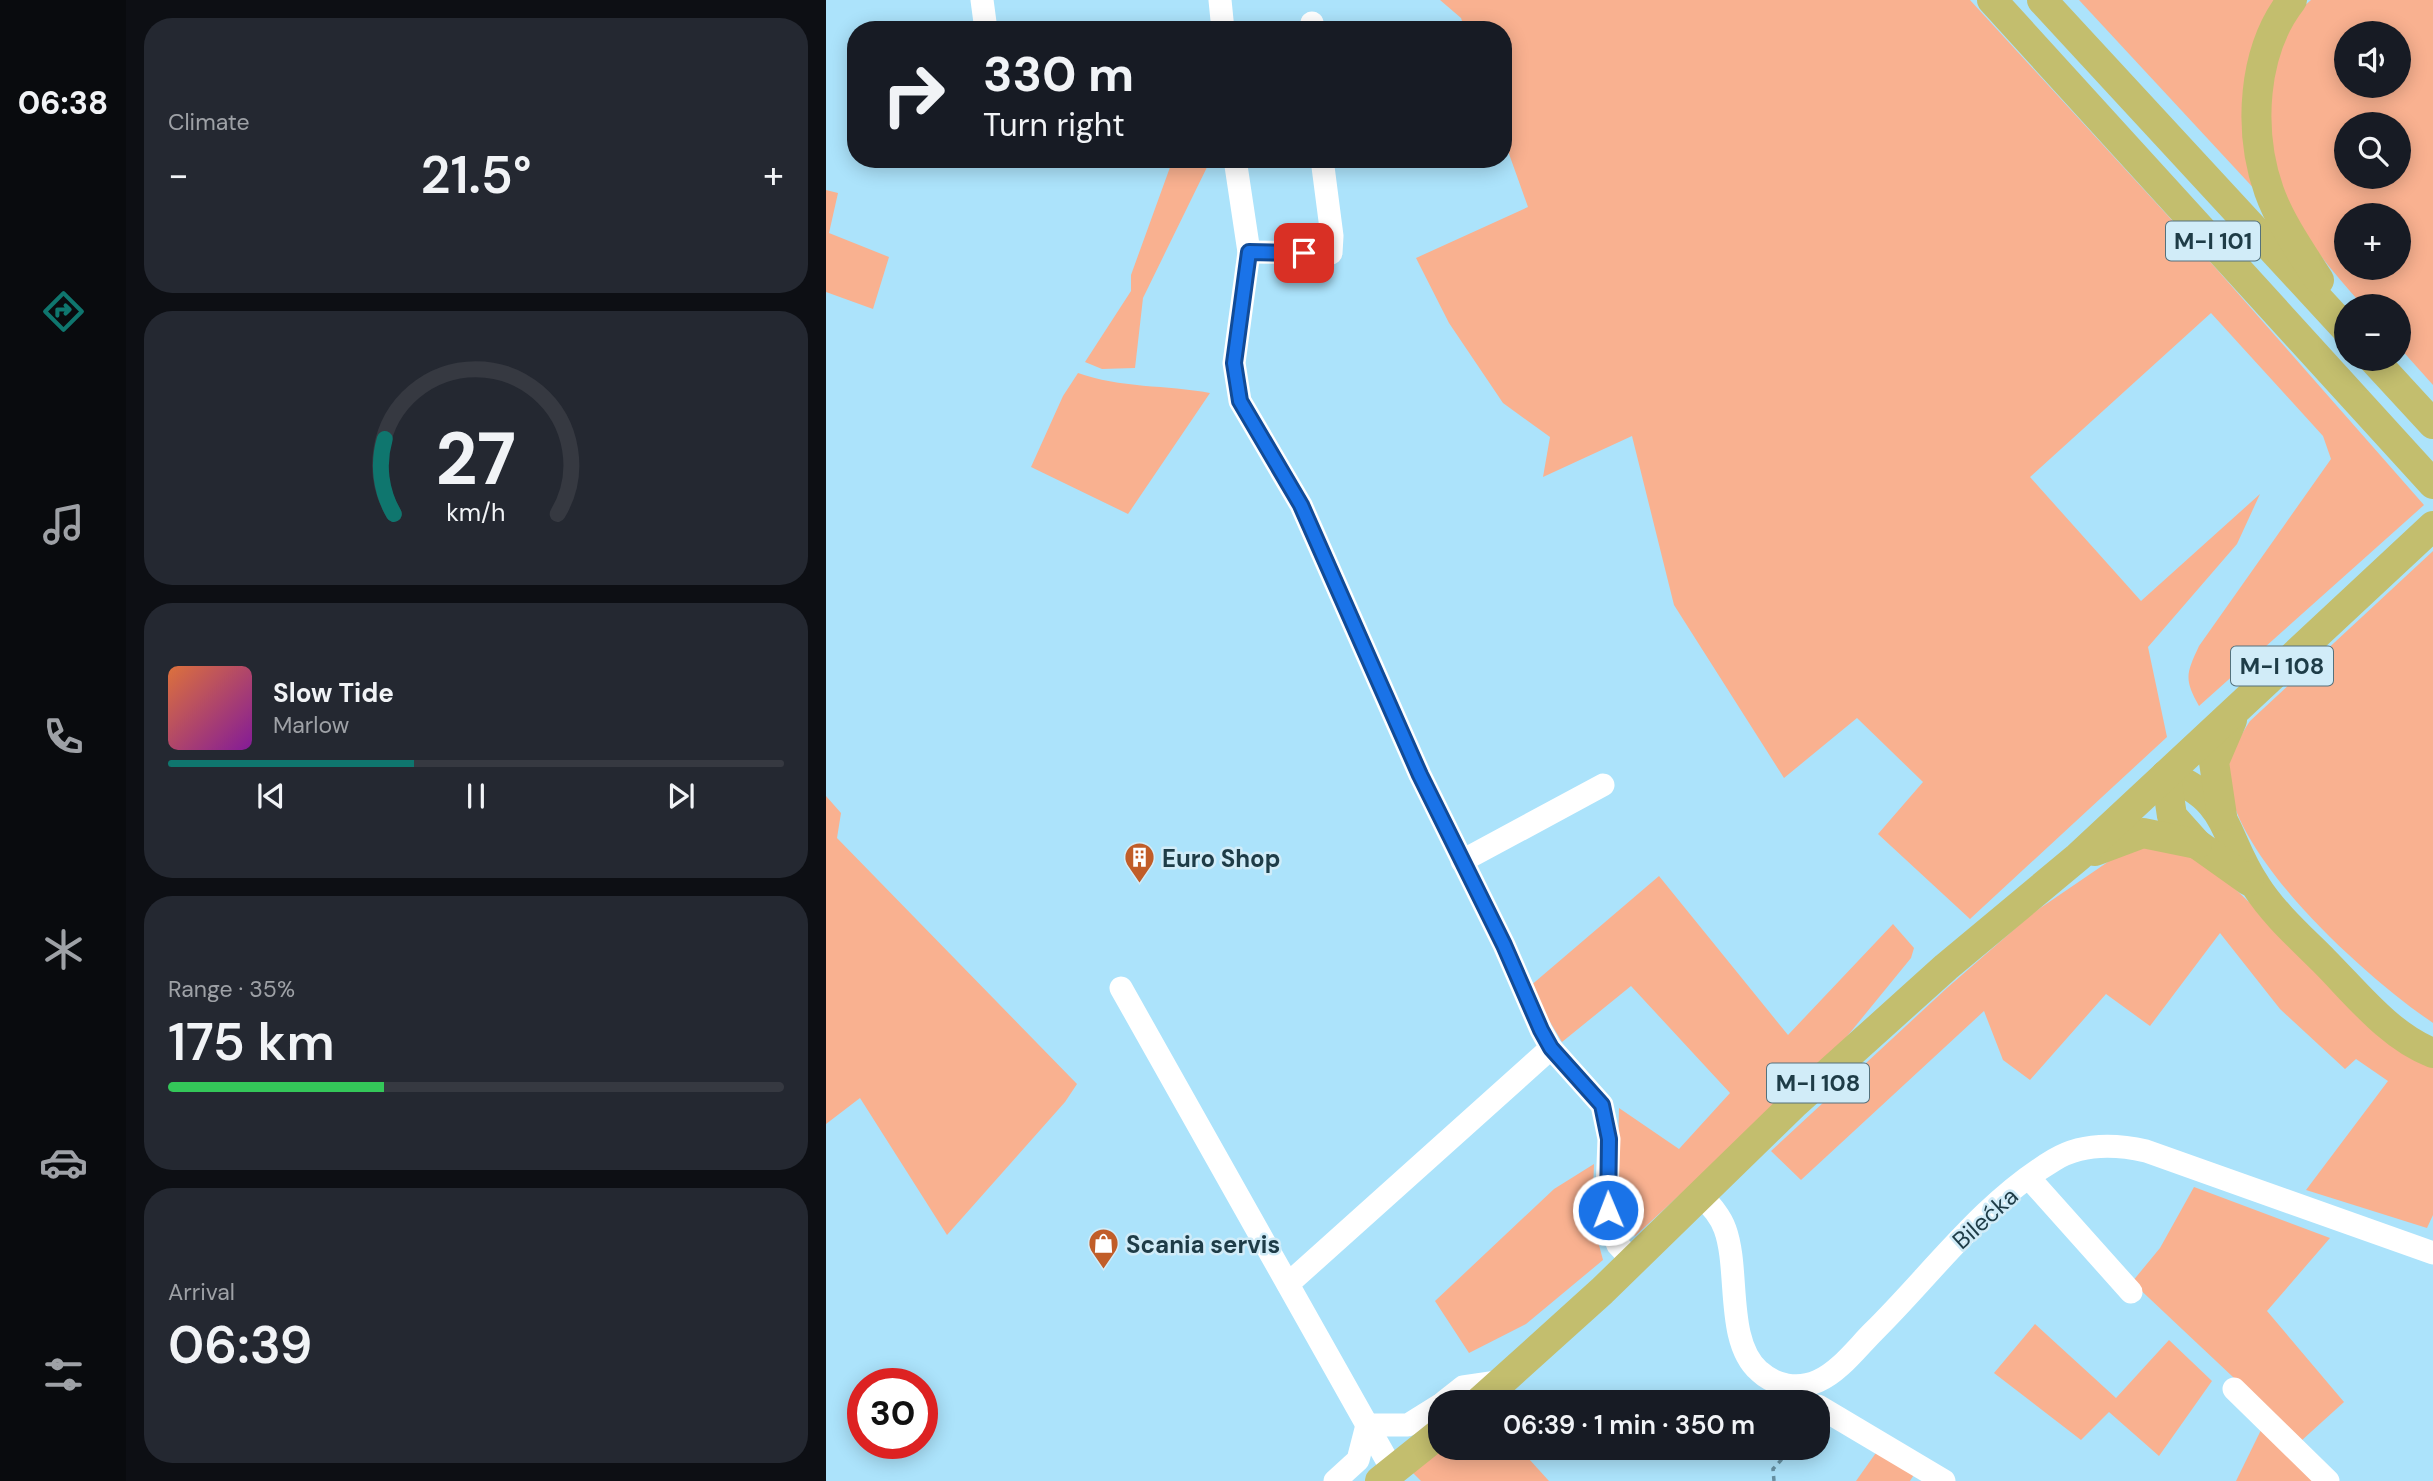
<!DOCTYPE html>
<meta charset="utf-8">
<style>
:root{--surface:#171b24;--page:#242831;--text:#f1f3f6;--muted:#9ea1a6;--line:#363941;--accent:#0f766e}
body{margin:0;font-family:"DM Sans",sans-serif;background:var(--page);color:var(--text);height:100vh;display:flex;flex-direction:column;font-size:26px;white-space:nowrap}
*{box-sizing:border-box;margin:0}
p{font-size:23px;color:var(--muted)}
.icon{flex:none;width:38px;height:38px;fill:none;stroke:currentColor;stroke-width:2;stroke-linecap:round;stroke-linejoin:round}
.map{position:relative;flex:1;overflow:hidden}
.details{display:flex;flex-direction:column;gap:18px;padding:18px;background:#0d0f14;width:700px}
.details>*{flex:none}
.banner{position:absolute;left:21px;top:21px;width:665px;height:147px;border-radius:28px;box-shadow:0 4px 18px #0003;background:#171b24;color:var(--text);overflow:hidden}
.fabs{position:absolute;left:1508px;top:21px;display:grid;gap:14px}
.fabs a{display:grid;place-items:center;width:77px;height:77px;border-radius:50%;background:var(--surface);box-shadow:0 4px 18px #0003;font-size:35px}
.speed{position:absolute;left:21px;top:1368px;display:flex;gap:14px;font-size:35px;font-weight:700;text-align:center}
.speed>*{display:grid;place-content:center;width:91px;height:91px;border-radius:50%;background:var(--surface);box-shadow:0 4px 18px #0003;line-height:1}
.speed .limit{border:10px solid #d22;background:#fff;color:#111}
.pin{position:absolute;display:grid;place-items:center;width:60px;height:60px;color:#fff;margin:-30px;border-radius:14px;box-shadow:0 4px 10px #0006}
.me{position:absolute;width:77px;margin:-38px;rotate:359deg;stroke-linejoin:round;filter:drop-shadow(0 0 5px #0008)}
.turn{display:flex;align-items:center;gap:24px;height:147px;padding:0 21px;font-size:32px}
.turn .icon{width:91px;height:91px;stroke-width:2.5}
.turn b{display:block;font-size:49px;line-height:60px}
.big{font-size:52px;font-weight:600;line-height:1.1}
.details .tile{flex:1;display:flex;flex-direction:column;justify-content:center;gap:10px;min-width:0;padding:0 24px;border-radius:28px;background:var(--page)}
.details .dial{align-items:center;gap:0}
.dial svg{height:182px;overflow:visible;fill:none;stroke:var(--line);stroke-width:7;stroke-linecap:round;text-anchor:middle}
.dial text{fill:var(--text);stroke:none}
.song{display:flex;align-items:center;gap:21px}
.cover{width:84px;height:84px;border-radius:10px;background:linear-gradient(135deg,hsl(20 70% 55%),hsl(290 70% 35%))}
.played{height:7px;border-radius:4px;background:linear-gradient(90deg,var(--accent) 40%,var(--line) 40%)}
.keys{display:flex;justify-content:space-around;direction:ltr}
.heat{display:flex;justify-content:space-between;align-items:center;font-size:38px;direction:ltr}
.charge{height:10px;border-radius:5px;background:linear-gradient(90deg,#34c759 35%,var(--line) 0)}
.trip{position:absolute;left:602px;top:1390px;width:402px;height:70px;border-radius:28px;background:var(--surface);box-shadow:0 4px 18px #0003;font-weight:600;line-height:70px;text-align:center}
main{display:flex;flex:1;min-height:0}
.dock{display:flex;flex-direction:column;width:126px;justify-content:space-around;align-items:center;background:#090b0e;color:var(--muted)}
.dock .icon{width:49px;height:49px}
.dock .active{color:var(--accent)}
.dock b{font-size:32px;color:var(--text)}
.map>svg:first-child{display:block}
.green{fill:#f9b190;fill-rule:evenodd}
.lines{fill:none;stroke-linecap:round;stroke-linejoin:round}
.path{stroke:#6690a2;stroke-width:3.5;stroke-dasharray:5 5;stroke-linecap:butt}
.minor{stroke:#fff;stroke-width:23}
.major{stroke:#c3be6e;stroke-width:30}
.route-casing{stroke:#114b97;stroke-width:18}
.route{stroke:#1a73e8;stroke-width:12}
.labels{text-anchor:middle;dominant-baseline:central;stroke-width:5;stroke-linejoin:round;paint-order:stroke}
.shield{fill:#d1ecf8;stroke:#54717c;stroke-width:2}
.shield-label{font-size:23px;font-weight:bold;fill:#1e3c47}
.poi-label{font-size:24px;font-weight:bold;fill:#1e3c47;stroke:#d1ecf8;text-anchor:start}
.street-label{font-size:24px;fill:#1e3c47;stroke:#d1ecf8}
</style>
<main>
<nav class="dock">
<b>06:38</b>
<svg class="icon active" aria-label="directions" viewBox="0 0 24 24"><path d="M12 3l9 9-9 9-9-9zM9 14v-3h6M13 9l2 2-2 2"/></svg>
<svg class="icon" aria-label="music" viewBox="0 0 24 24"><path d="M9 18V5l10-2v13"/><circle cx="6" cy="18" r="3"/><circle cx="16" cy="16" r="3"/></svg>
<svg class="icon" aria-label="phone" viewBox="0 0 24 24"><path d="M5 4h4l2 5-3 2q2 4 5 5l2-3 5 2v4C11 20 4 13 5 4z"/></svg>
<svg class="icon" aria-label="climate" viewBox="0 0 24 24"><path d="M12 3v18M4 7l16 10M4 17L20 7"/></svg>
<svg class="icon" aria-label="car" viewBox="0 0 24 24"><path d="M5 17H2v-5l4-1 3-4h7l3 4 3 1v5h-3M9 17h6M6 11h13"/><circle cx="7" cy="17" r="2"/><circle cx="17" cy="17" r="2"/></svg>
<svg class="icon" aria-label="filters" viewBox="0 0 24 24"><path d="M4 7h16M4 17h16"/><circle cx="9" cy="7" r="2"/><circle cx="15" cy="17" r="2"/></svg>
</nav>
<section class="details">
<div class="tile"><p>Climate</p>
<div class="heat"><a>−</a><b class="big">21.5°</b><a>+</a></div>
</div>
<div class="tile dial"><svg viewBox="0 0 100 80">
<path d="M14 69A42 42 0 1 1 86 69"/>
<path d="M14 69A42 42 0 0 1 10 36" stroke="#0f766e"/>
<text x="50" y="56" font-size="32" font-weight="700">27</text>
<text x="50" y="72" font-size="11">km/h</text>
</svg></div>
<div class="tile">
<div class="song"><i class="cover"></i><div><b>Slow Tide</b><p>Marlow</p></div></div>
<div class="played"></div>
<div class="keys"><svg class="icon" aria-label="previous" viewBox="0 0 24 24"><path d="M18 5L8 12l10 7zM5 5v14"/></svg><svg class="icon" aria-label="pause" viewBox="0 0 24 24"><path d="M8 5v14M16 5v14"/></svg><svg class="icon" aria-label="next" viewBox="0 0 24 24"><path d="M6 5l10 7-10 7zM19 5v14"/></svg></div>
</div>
<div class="tile"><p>Range · 35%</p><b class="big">175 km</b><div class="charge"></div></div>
<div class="tile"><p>Arrival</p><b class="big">06:39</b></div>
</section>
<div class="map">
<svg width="1607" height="1481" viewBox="0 0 1607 1481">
<rect width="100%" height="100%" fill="#ace3fb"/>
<g class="green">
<path d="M 614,0 L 1144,0 L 1387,265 L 1598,505 L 1373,706 C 1358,679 1360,674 1373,646 L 1505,459 L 1497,436 L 1385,313 L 1204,477 L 1315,601 L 1434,494 L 1411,544 L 1322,647 L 1341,737 L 1144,919 L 1052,834 L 1097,782 L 1031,718 L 958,778 L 848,605 L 806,436 L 717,477 L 724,437 L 677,403 L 623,323 L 590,258 L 702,207 L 677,137 L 677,30 L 639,30 L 635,18 Z"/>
<polygon points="1253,0 1456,0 1433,194"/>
<path d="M 1485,0 L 1607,0 L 1607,385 L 1573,347 L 1573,306 L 1537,306 C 1473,234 1423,171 1448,69 C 1453,47 1466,15 1485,0 ZM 1521,33 L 1573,33 L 1573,86 L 1521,86 ZM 1521,124 L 1573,124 L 1573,177 L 1521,177 ZM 1521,215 L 1573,215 L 1573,268 L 1521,268 Z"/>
<polygon points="347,159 385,159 317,298 309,368 276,369 259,362 305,291 305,275"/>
<polygon points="0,190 12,193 3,233 63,257 47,309 0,292"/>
<path d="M 252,373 C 293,388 341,385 384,393 L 302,514 L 205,467 L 237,396 Z"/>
<path d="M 1607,551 L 1607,1023 C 1541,978 1411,862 1402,780 C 1400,758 1413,738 1424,721 Z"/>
<polygon points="0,796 15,813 11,838 251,1084 239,1102 121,1235 34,1098 0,1124"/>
<polygon points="1311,846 1378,859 1572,1045 1607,1064 1607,1215 1601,1228 1480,1190 1562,1081 1530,1059 1519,1069 1454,1009 1394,933 1324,1026 1280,994 1204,1080 1177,1060 1158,1011 975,1180 945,1151 1121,988 1207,913 1295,853"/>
<polygon points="833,876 962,1035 1067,924 1088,948 1085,958 1005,1056 809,1236 794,1224 791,1211 793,1108 853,1149 904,1093 805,986 736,1042 703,987"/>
<polygon points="768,1164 766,1219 777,1260 700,1324 643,1353 609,1301 728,1189"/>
<polygon points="1368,1187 1504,1238 1441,1311 1518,1402 1475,1441 1306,1282 1334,1248"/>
<polygon points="1209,1324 1290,1398 1343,1340 1386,1381 1333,1456 1283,1412 1255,1440 1168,1373"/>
<polygon points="1435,1430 1489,1481 1410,1481"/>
<polygon points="615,1447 692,1447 723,1481 595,1481 585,1471"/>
<polygon points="1052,1450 1089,1473 1084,1481 1030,1481"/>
</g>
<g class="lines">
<polyline class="path" points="948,1481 947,1469 967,1447"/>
<g class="minor">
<polyline points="156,0 160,30"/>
<polyline points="394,0 397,30"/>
<polyline points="486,30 486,23"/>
<polyline points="409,159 423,252 408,363 414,401 475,505 594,775 678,945 715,1030 725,1048 776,1105 783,1139 781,1192 785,1227 792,1245 807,1261"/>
<polyline points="423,252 505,253 506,236 496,159"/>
<polyline points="636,861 777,785"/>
<polyline points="295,988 567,1471"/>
<polyline points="1203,1178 1305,1292"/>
<path d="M 874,1194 C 884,1205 894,1215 899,1229 C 914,1270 899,1341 933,1371 C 949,1386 972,1390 992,1381 C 1013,1372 1031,1348 1047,1332 C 1105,1275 1157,1202 1228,1160 C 1256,1143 1289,1144 1320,1151 L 1607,1253"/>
<polyline points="462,1284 725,1048"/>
<polyline points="1408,1389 1502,1481"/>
<polyline points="618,1402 637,1387 678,1381"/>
<polyline points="992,1406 1118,1481"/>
<polyline points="509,1481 532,1460 541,1425 582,1425 614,1405"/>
</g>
<g class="major">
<polyline points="1166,0 1607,484"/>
<polyline points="1216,0 1521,330"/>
<path d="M 1466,0 C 1426,51 1422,131 1443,191 C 1454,222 1475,252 1493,280"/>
<polyline points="1547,359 1607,424"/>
<path d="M 1340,775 C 1406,799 1396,836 1430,886 C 1448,914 1474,937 1498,961 C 1530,993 1563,1036 1607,1053"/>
<polyline points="1340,775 1346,816 1371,844 1423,881"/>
<polyline points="1396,816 1388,762 1406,720"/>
<polyline points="1269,851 1317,833 1371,844"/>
<polyline points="653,1402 776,1291 969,1103 1120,967 1252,857 1607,526"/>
<polyline points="554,1481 614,1433"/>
</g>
</g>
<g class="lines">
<defs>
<polyline id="route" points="478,253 423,252 408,363 414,401 475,505 594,775 678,945 715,1030 725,1048 776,1105 783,1139 782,1210"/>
</defs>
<use href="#route" class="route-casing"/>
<use href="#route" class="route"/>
</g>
<defs>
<symbol id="building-pin" viewBox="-11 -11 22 30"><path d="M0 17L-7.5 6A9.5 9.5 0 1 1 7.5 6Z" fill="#c15d28" stroke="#d1ecf8"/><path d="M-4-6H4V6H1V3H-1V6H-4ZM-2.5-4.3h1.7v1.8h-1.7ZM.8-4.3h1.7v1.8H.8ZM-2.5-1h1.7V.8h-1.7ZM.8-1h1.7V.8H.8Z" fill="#fff"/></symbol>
<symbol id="shop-pin" viewBox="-11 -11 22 30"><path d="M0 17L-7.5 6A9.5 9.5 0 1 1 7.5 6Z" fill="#c15d28" stroke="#d1ecf8"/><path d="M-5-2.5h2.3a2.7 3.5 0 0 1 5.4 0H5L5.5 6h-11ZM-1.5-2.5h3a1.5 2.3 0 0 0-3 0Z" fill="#fff"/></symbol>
</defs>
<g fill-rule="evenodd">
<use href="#building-pin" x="296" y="840" width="35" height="47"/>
<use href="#shop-pin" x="260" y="1226" width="35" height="47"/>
</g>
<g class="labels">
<g class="shield">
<rect x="1340" y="221.5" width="94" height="39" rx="5"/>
<rect x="1405" y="646.5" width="102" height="39" rx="5"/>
<rect x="941" y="1063.5" width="102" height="39" rx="5"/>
</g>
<g class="shield-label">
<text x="1387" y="241">M-I 101</text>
<text x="1456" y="666">M-I 108</text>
<text x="992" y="1083">M-I 108</text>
</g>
<g class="poi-label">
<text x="336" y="858">Euro Shop</text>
<text x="300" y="1244">Scania servis</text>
</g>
<g class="street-label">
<text transform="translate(1159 1218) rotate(-42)">Bilećka</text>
</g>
</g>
</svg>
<div class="fabs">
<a><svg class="icon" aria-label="sound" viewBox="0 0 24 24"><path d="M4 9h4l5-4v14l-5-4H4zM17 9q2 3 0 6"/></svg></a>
<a><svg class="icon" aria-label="search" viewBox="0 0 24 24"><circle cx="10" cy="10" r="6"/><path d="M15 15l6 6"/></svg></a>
<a>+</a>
<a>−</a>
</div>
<div class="speed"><div class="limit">30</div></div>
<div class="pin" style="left:478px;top:253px;background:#d93025"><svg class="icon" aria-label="arrive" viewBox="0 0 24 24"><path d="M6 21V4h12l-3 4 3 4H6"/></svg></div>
<svg class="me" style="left:782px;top:1210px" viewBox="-20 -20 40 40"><circle r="17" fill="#1a73e8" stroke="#fff" stroke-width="3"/><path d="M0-11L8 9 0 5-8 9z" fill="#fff"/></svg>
<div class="trip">06:39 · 1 min · 350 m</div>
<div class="banner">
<div class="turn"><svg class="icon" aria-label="right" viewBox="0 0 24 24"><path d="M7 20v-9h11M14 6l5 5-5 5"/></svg><div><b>330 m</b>Turn right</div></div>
</div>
</div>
</main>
